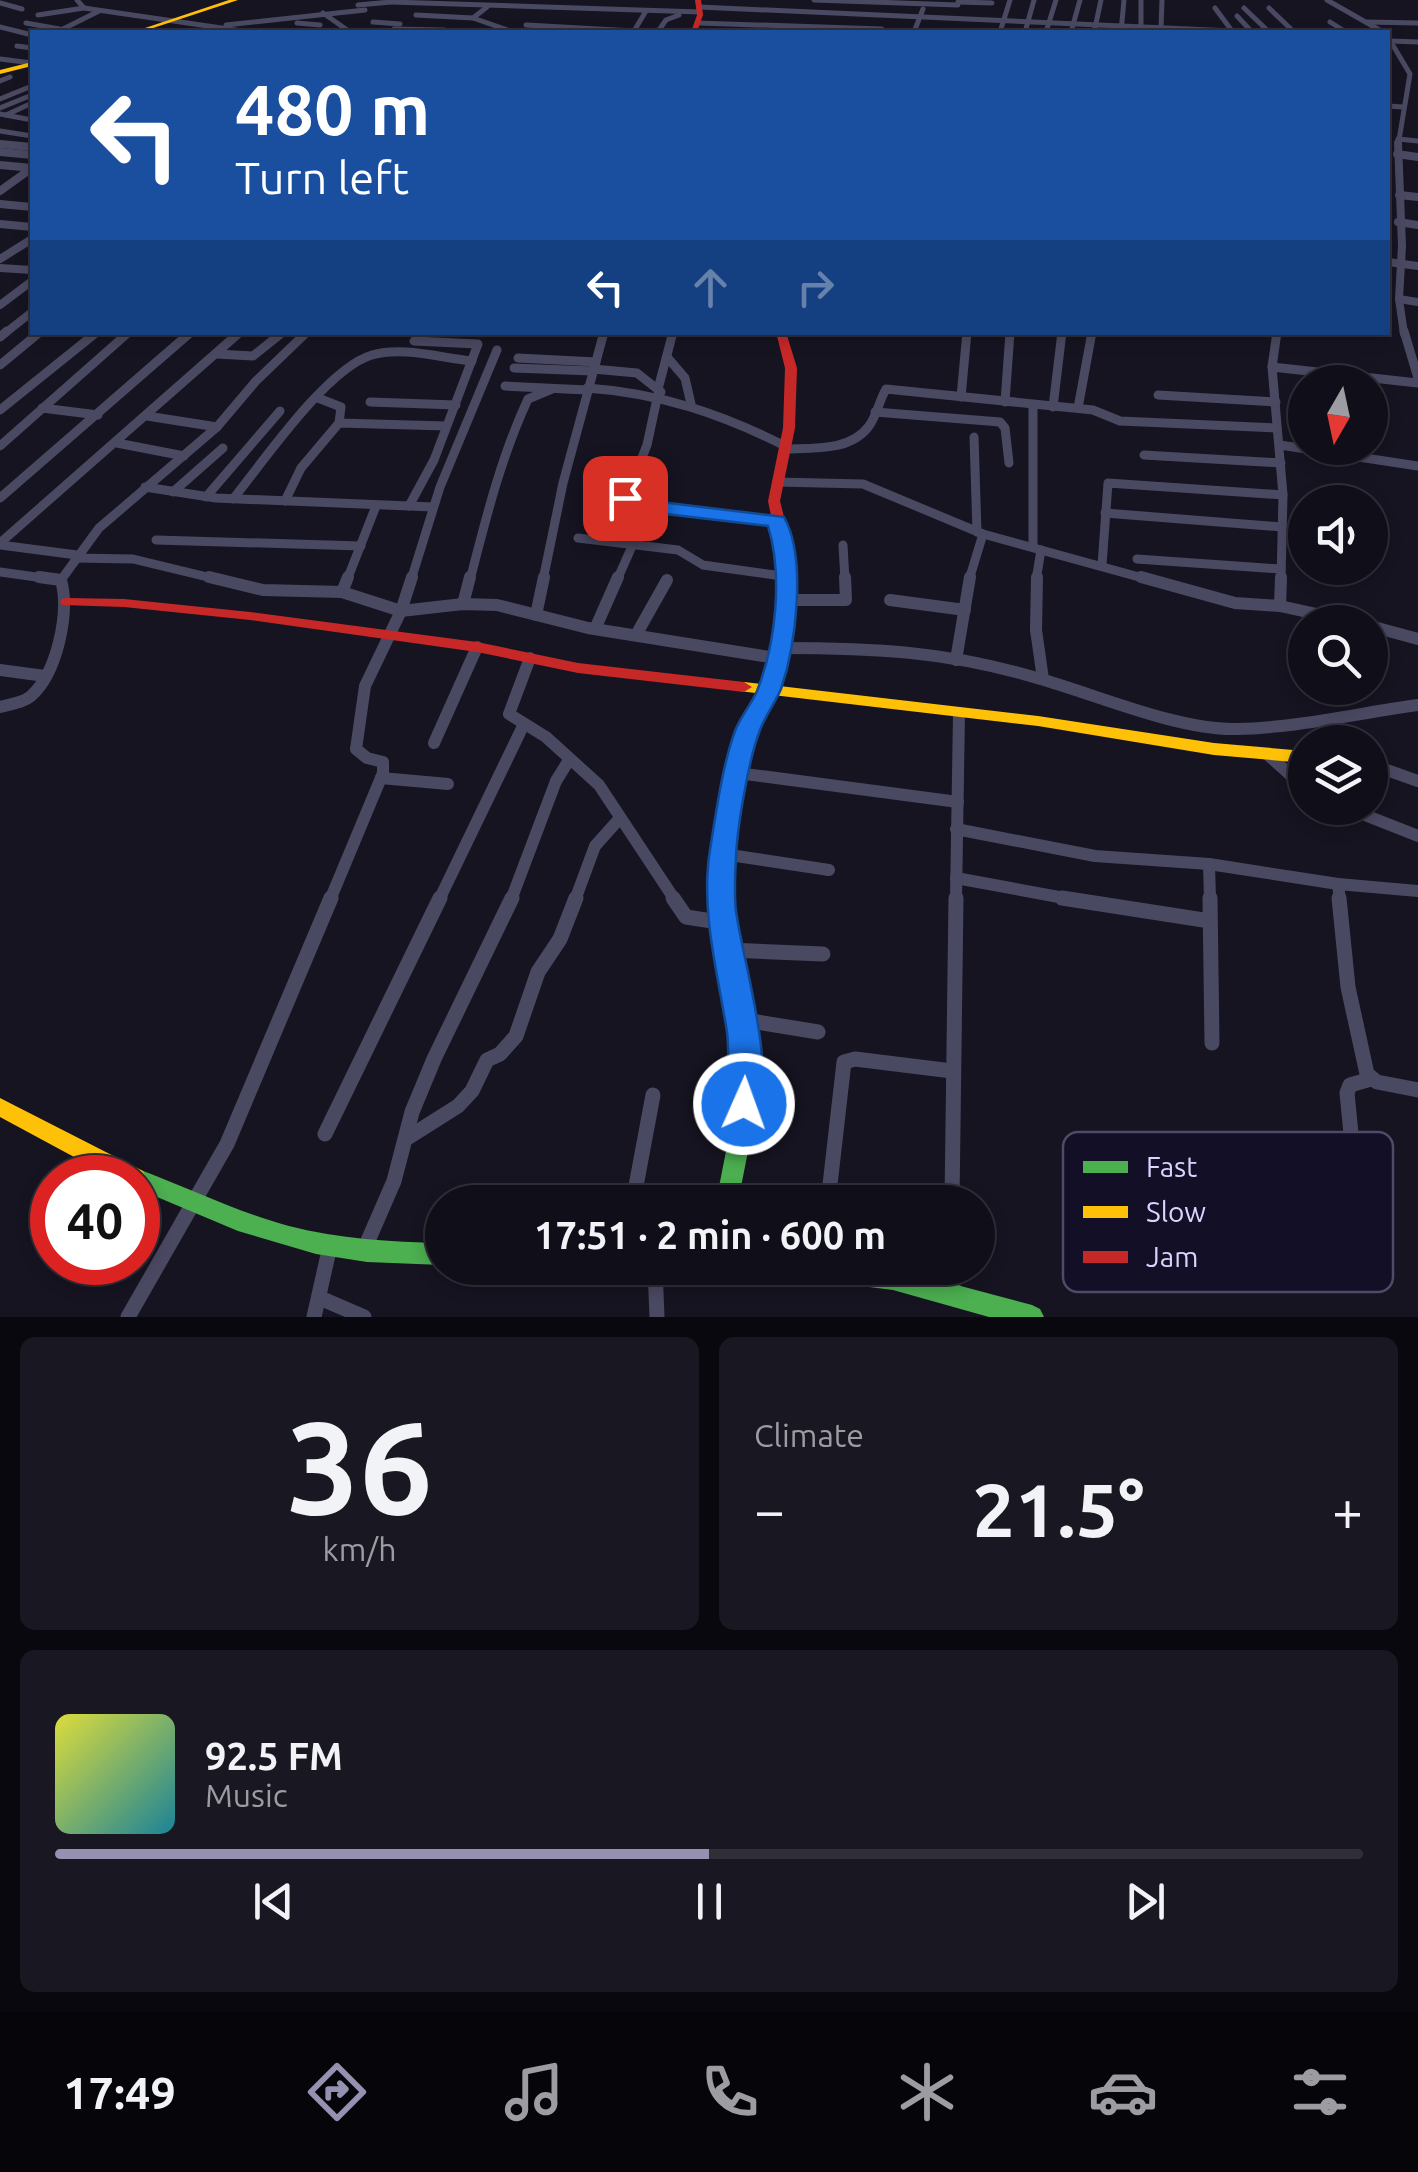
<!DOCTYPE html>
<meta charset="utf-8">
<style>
:root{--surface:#100f19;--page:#191822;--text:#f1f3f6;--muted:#9c9ca2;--line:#302f38;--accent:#9591b1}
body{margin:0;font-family:Ubuntu,sans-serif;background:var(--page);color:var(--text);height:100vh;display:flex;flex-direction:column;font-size:38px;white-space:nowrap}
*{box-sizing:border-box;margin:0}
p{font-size:32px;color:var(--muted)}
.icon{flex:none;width:55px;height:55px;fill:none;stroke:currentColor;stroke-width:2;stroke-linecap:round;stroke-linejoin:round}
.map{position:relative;height:1317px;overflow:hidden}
.drawer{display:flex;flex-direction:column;gap:20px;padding:20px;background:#09080e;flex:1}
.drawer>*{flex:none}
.guide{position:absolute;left:30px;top:30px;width:1360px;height:305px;border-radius:0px;box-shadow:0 5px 15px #0003,0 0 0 2px var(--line);background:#1a4fa0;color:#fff;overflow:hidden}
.needle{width:65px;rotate:189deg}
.buttons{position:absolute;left:1288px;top:365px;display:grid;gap:20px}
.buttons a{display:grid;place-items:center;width:100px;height:100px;border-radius:50%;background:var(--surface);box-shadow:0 5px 15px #0003,0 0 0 2px var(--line);font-size:50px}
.speed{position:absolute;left:30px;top:1155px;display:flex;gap:20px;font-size:50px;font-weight:700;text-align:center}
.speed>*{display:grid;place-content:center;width:130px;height:130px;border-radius:50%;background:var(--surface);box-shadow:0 5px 15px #0003,0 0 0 2px var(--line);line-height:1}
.speed .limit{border:15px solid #d22;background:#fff;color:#111}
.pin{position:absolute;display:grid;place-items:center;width:85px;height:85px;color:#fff;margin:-42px;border-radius:20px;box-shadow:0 5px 15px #0006}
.me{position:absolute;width:110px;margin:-55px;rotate:2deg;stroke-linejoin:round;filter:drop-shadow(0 0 8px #0008)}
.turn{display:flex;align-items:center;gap:35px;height:210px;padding:0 40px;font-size:45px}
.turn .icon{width:130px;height:130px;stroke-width:2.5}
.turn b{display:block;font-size:70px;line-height:85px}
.lanes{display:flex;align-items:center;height:95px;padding:0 40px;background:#0003;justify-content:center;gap:50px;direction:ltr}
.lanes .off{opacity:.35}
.big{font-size:75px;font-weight:700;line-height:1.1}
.drawer .tile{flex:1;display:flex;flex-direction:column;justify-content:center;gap:15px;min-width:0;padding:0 35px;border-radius:15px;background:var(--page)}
.drawer .dial{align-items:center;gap:0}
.dial b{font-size:130px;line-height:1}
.song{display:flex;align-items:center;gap:30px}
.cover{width:120px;height:120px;border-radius:15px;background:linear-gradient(135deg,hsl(60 70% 55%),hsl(190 70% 35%))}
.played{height:10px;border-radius:5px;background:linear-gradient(90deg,var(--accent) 50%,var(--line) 50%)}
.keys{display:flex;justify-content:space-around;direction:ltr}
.heat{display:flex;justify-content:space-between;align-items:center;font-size:55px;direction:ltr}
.drawer .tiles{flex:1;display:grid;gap:20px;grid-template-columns:1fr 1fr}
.tile:last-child{grid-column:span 2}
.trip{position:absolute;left:425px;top:1185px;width:570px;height:100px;border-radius:50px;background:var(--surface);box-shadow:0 5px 15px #0003,0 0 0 2px var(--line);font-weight:700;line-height:100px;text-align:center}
.dock{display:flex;height:160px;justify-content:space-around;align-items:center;background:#06060a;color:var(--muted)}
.dock .icon{width:70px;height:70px}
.dock .active{color:var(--accent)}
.dock b{font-size:45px;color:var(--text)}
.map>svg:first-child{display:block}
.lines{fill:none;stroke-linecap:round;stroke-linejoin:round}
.street-far4{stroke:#4a4962;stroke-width:5}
.street-far3{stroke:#4a4962;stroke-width:8}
.street-far2{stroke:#4a4962;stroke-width:9}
.street-far1{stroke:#4a4962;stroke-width:12}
.street{stroke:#4a4962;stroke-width:15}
.fast{fill:#4caf50;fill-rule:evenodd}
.slow{fill:#ffc107;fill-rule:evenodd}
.jam{fill:#c62828;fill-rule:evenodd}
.route{fill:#1a73e8;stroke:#114b97;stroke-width:2.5}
.key{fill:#130f26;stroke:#4e4a67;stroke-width:2.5}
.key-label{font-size:28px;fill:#d9d4ff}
</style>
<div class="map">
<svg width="1418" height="1317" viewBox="0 0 1418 1317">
<rect width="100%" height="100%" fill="#161421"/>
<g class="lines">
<g class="street-far4">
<polyline points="77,0 84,8 249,32"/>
<polyline points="395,0 391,2 700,12"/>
<polyline points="814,0 958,5"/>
<polyline points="1141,0 1141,27"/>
<polyline points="1327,0 1383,32"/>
<polyline points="958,2 992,3"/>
<polyline points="0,3 22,9"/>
<polyline points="358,5 391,2"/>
<polyline points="699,7 1255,32"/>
<polyline points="1215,8 1232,31"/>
<polyline points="1244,8 1269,32"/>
<polyline points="1269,8 1294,32"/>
<polyline points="323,13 350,32"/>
<polyline points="38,15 84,8"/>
<polyline points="416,15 473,18 487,7"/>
<polyline points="1237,16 1252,32"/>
<polyline points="473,18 513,32"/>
<polyline points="373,22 400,24"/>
<polyline points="1330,22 1346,32"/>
<polyline points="1367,22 1418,23"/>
<polyline points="26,23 76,32"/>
<polyline points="297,23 320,25"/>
<polyline points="697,23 882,29 879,32"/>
<polyline points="226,25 365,10"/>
<polyline points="526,25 634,31 646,11"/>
<polyline points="0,27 32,35"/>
<polyline points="1095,28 1101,0"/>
<polyline points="1161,28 1162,0"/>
<polyline points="63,29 99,11"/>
<polyline points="394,29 444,30"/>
<polyline points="933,31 978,32"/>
<polyline points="483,32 501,32"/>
<polyline points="646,32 659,30 666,20 679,15"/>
<polyline points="914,32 923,9"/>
<polyline points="1000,32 1010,0"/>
<polyline points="1025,32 1034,0"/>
<polyline points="1046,32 1056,0"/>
<polyline points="1071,32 1080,0"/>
<polyline points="1121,32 1124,0"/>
<polyline points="1388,37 1410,74 1398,146"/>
<polyline points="1391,41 1418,42"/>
<polyline points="17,46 32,48"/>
<polyline points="0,59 32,63"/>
<polyline points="0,81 10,77"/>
<polyline points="0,99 32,86"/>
<polyline points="1388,106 1403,107"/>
<polyline points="0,108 32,95"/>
<polyline points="0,114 32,120"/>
<polyline points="6,115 32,103"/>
<polyline points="0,131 32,136"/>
<polyline points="1398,139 1418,141"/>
<polyline points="0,144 17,146"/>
</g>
<g class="street-far3">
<polyline points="1398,143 1402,246 1399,299 1404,334"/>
<polyline points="0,144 32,147"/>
<polyline points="0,152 32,155"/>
<polyline points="1397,154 1418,157"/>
<polyline points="0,165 32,168"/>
<polyline points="0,191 32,168"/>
<polyline points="1399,195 1418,197"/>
<polyline points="0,204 32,207"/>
<polyline points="1398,222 1418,225"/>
<polyline points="0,224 32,227"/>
<polyline points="0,259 32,239"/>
<polyline points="1388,262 1418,266"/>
<polyline points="0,268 32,270"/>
<polyline points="1399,299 1418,302"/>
<polyline points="0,305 32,281"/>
<polyline points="742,332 770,332"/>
<polyline points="4,334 32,312"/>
</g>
<g class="street-far2">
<polyline points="1404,331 1418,378"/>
<polyline points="742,332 770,332"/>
<polyline points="1277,332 1272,367 1283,495 1281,580"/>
<polyline points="0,337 7,331"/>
<polyline points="217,354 253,356 283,332"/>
<polyline points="667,357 685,378 691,404"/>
<polyline points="518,358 596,362"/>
<polyline points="0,365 40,332"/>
<polyline points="1272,367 1418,383"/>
<polyline points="514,368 593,371"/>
<polyline points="593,369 637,373 661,392"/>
<polyline points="505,386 587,390"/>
<path d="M 587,388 C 660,393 722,414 787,447"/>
<polyline points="658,389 673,332"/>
<polyline points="658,394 647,445 625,501 776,521"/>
<polyline points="1158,395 1276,402"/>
<polyline points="961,397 967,332"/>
<polyline points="318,398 341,407 339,423"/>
<polyline points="370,402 456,405"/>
<polyline points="1005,402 1010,332"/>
<polyline points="1033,405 1033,547"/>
<polyline points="1053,407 1062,332"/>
<polyline points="42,408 98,415"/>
<polyline points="1078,408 1092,332"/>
<polyline points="0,410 97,332"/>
<polyline points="875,412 1000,422 1005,428 1009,463"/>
<polyline points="147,416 217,427"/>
<polyline points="974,437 977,532"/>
<polyline points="117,443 184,456"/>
<polyline points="1280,445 1418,466"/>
<polyline points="0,446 129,332"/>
<path d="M 786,449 C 814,448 851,451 869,426 C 877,415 879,401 886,389 L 1093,410 L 1120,421 L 1277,428"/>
<polyline points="1144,455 1281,463"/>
<polyline points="777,482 863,484 983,534 1150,580"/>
<polyline points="145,487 216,498 433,507"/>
<polyline points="173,492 223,448"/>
<polyline points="206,497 280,411"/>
<polyline points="0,498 191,332"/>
<path d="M 233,499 C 263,462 327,368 372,355 C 402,346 441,358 472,361"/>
<polyline points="285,501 301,468 339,423 446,426"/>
<polyline points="409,506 434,460 478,344 414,341"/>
<polyline points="1105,513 1282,527"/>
<polyline points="578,538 678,550 703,565 782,576"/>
<polyline points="156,540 361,546"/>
<polyline points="0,543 240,332"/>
<polyline points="0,545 77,555"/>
<polyline points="843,545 845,580"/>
<polyline points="75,558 133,559 220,580"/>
<polyline points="1137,559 1280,569"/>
<polyline points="1102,565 1108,483 1283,495"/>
<polyline points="0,572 58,580"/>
<polyline points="61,580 99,528 217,427 256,381 307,332"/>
<polyline points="347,580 376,506"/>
<polyline points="411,580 440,487 497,350"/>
<path d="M 470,580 C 486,518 501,457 528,399 L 552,389"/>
<polyline points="543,580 563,483 604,332"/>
<polyline points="617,580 633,544"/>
<polyline points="969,580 983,534"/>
<polyline points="1036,580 1041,550"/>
</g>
<g class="street-far1">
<polyline points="209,577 263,590 342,592 401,611 463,604 497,605 588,628 776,658"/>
<polyline points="1037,577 1036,630 1043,679"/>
<polyline points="1141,577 1235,603 1280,606 1353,622"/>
<polyline points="342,592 348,577"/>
<polyline points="785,600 846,600 845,577"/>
<polyline points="890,600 965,610"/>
<polyline points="463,604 470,577"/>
<polyline points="1280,606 1281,577"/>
<polyline points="536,615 544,577"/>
<polyline points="1370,626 1418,639"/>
<polyline points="595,629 618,577"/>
<polyline points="636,635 667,580"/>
<path d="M 780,648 C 873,648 946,651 1037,678 C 1095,694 1176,730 1236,729 C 1296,728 1359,713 1418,705"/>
<polyline points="530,658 509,714 546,737 599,785 675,900"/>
<polyline points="956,660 970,577"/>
<polyline points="0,670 45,676"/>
<path d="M 0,707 C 10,704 23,703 31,696 C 57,673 70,613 61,580 L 39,577"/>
<polyline points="434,743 477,647"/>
<polyline points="1267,754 1305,788"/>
<polyline points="1370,764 1418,781"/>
<polyline points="738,773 958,802"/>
<polyline points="381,778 448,784"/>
<polyline points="1347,808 1418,836"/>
<polyline points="956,829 1095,856 1209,864 1338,884 1418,891"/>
<polyline points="723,854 829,870"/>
<polyline points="1209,864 1210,900"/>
<polyline points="956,878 1075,900"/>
<polyline points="1338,884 1340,900"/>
<polyline points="330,900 383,773 383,762 367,758 356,749 365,686 401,611 412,577"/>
<polyline points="439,900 524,724"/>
<polyline points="511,900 556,781 569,760"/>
<polyline points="575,900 595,846 620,818"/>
<polyline points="956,900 959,713"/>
</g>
<g class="street">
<polyline points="673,898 686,917 725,923"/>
<polyline points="1062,898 1210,921"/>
<polyline points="1210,898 1212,1043"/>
<polyline points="1339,898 1348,987 1367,1074 1377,1082 1418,1090"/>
<polyline points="729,950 823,954"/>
<polyline points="739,1019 818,1032"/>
<polyline points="325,1134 440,898"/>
<polyline points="409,1137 458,1106 472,1091 487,1060 500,1054 516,1036 538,972 560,939 576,898"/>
<polyline points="633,1202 653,1095"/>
<polyline points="828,1202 844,1062 855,1059 952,1071"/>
<polyline points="952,1202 956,898"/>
<polyline points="1360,1225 1347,1093 1350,1085 1371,1079"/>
<polyline points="364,1250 394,1181 412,1112 434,1059 512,898"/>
<polyline points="655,1268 657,1317"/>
<polyline points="953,1268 953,1292"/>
<polyline points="320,1298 364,1317"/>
<polyline points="128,1317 227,1144 331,898"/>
<polyline points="314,1317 330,1246"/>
</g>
<g class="fast">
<polygon points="773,665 781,670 776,690 755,731 732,854 731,907 757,1063 753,1126 738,1202 716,1202 731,1126 737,1063 713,907 714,854 739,731 760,690 765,670"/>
<path d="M 138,1169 C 189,1188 237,1212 289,1226 C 340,1239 390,1242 442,1243 L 442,1265 L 367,1262 L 316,1254 L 238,1231 L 138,1189 L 138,1178 L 128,1178 L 130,1172 Z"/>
<polygon points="794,1268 893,1268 1032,1305 1040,1309 1044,1317 989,1317 893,1290 806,1279 798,1276"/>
</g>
<g class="slow">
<polygon points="229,0 238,0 141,32 133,32"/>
<polygon points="32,62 32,66 0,74 0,70"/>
<polygon points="744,682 1038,716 1214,743 1305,751 1305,763 1214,755 1038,726 739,691 736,687"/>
<polygon points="0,1098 143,1171 146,1178 143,1185 138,1187 138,1178 113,1178 0,1117"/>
</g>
<g class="jam">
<polygon points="695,0 701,0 703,15 697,32 691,32 697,15"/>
<polygon points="776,332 786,332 797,368 795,428 780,501 791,545 791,624 781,670 773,675 765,670 777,624 777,545 768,501 783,428 785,368"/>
<polygon points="67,598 124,599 250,612 477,642 578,663 744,682 752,687 744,692 578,673 477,652 250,620 124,607 62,605 60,602 62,599"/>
</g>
</g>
<path class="route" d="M 625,492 L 636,499 L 784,517 C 807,558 796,645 781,689 C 775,703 765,716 760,730 C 749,758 737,827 736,858 C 735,875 734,894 736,911 C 743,962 777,1070 756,1114 L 744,1118 L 733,1114 C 726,1100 730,1054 727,1032 C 718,974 700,910 710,850 C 716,813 722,767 735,731 C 740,717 751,705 757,691 C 776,643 783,575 768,526 L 623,509 L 615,498 Z"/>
<rect x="1063" y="1132" width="330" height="160" rx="15" class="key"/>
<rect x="1083" y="1161" width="45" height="12" fill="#4caf50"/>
<rect x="1083" y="1206" width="45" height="12" fill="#ffc107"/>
<rect x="1083" y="1251" width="45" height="12" fill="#c62828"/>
<g class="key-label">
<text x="1146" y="1177">Fast</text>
<text x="1146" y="1222">Slow</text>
<text x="1146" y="1267">Jam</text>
</g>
</svg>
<div class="buttons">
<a><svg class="needle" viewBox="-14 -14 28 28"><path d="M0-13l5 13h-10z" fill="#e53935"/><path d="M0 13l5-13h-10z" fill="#9c9ca2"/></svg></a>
<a><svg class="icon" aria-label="sound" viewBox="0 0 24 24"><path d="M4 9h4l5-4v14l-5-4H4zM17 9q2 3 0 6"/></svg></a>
<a><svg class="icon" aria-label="search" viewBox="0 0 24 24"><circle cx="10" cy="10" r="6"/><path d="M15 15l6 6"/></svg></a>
<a><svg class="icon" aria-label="layers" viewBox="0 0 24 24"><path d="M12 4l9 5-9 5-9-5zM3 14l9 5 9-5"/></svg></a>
</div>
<div class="speed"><div class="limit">40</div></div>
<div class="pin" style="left:625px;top:498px;background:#d93025"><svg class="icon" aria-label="arrive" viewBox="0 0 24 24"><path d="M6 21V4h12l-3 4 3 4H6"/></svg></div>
<svg class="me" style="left:744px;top:1104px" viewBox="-20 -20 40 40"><circle r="17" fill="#1a73e8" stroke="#fff" stroke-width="3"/><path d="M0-11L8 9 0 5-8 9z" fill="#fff"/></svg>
<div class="trip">17:51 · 2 min · 600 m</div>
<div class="guide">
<div class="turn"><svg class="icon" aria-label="left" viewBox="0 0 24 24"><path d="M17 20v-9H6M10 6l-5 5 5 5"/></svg><div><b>480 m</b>Turn left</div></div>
<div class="lanes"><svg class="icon" aria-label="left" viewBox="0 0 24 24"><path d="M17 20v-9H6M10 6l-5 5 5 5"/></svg><svg class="icon off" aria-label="ahead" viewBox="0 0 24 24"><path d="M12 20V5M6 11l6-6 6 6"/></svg><svg class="icon off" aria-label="right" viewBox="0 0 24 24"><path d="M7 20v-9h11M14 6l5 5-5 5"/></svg></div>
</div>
</div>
<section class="drawer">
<div class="tiles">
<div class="tile dial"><b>36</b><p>km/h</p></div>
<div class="tile"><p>Climate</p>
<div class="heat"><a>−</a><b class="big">21.5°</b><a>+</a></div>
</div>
<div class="tile">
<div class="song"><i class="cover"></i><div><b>92.5 FM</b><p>Music</p></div></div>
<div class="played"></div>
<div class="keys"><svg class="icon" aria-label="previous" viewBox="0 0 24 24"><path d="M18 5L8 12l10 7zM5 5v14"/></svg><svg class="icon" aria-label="pause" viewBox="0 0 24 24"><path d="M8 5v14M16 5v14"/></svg><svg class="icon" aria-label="next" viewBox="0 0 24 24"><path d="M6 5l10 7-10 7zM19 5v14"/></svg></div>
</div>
</div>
</section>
<nav class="dock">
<b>17:49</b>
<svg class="icon active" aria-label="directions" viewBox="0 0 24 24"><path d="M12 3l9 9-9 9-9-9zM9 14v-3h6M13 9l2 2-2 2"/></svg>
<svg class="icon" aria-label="music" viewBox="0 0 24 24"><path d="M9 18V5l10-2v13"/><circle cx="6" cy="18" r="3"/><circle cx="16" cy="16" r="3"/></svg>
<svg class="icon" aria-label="phone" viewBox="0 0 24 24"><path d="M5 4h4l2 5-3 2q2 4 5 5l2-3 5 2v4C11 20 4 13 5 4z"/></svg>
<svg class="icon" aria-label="climate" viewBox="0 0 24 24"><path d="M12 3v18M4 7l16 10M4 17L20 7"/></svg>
<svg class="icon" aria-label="car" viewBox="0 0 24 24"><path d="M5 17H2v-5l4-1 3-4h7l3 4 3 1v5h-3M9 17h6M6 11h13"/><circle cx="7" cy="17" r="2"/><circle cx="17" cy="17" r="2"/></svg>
<svg class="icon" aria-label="filters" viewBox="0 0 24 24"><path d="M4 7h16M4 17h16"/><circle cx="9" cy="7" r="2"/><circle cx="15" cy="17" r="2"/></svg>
</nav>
